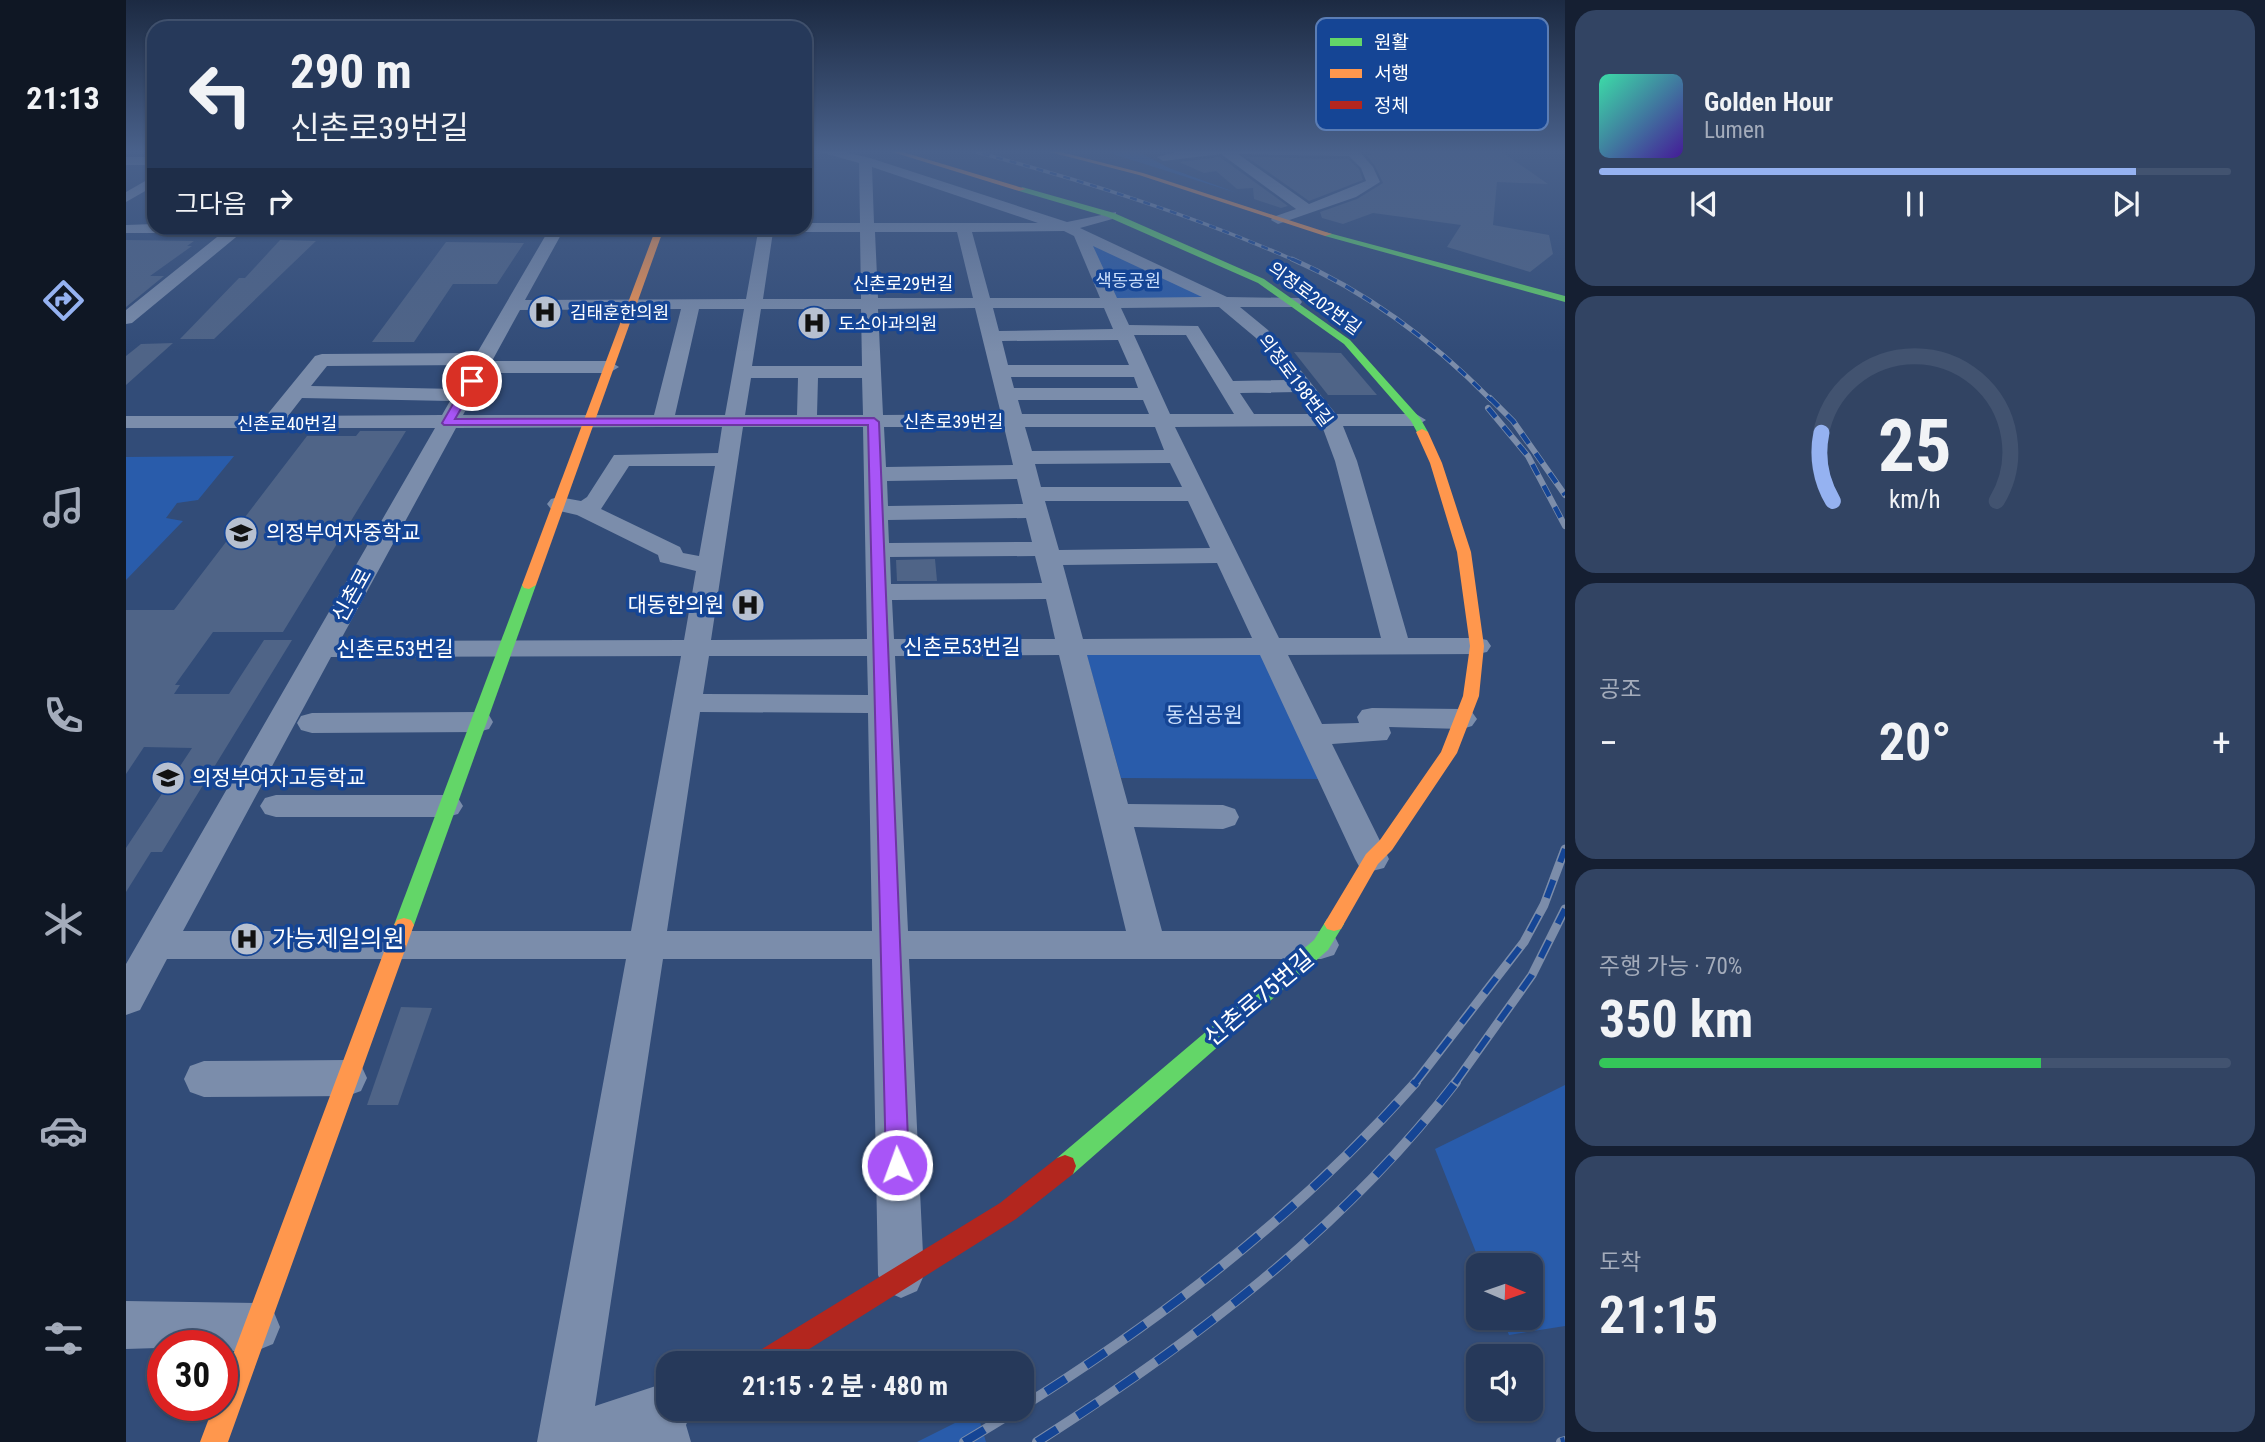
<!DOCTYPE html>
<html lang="ko">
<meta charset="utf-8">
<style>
:root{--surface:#26395a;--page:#324463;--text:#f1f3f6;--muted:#a4acbb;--line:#425370;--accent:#95b2f1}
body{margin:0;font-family:"Roboto Condensed","Noto Sans KR",sans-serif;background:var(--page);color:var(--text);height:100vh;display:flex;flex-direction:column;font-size:26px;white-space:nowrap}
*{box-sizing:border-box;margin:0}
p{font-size:23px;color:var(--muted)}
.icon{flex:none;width:38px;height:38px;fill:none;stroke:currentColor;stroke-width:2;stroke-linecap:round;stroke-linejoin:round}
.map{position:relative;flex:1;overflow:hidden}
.panel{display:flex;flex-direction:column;gap:10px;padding:10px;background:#151f32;width:700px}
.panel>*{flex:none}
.top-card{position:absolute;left:21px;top:21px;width:665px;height:214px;border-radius:21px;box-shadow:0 2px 5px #0004,0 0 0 2px var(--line);background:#26395a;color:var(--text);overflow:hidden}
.needle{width:46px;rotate:92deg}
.tools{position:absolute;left:1340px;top:1253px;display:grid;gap:14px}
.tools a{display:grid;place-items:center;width:77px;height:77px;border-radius:14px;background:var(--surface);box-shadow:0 2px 5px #0004,0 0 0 2px var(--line);font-size:35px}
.speed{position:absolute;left:21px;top:1330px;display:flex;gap:14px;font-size:35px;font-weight:700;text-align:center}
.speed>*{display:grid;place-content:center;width:91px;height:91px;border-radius:50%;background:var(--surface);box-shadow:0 2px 5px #0004,0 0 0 2px var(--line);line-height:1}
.speed .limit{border:10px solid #d22;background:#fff;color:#111}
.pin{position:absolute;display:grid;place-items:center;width:60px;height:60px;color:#fff;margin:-30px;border:4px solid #fff;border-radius:50%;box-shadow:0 2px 7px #0007}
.me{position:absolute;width:77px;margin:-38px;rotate:358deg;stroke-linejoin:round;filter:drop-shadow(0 0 5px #0008)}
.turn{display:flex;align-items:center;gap:24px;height:147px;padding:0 28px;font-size:32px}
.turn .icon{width:91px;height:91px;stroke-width:2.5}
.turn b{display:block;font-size:49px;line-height:60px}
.then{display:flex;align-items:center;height:66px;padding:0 28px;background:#0003;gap:14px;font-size:26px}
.big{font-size:52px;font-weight:700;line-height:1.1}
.panel .tile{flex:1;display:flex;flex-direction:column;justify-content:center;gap:10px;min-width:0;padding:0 24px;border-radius:21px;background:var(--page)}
.panel .dial{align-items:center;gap:0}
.dial svg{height:182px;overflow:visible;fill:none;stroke:var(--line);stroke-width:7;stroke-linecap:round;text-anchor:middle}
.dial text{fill:var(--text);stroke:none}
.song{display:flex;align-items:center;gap:21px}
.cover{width:84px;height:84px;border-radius:10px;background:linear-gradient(135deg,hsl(160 70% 55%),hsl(260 70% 35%))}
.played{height:7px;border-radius:4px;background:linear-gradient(90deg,var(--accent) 85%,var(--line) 85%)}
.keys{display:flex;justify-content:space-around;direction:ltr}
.heat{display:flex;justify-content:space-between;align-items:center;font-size:38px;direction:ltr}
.charge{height:10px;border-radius:5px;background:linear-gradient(90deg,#34c759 70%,var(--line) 0)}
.trip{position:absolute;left:530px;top:1351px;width:378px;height:70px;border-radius:21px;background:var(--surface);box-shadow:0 2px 5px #0004,0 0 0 2px var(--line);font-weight:700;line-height:70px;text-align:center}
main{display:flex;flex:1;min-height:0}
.tabs{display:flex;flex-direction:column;width:126px;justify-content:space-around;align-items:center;background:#0f1724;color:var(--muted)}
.tabs .icon{width:49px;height:49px}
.tabs .on{color:var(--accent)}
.tabs b{font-size:32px;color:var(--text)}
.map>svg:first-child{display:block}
.green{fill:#295cab}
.building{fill:#4f6487}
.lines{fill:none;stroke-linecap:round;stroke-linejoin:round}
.street{fill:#7b8dab;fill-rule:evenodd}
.fast{fill:#63d668;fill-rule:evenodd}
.slow{fill:#ff974d;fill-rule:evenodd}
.jam{fill:#b3261e;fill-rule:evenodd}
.rail-far4-casing{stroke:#7c8daa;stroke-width:3.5}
.rail-far3-casing{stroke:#7c8daa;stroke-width:5}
.rail-far2-casing{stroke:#7c8daa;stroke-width:6}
.rail-far1-casing{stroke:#7c8daa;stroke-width:9}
.rail-casing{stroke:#7c8daa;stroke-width:10}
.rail-far4{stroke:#154595;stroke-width:2.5;stroke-dasharray:7;stroke-linecap:butt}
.rail-far3{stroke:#154595;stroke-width:3.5;stroke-dasharray:10;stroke-linecap:butt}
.rail-far2{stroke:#154595;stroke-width:4.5;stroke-dasharray:12;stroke-linecap:butt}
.rail-far1{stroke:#154595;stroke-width:6;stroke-dasharray:19;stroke-linecap:butt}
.rail{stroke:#154595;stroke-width:8;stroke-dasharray:24;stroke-linecap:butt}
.route{fill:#a855f7;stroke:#6d37a1;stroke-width:2}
.labels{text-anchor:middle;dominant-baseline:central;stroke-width:7;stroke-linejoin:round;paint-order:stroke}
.far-park-label{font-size:18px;fill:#ccdffc;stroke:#154595}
.far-street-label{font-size:18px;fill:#fff;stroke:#154595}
.far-poi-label{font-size:18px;fill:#fff;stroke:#154595;text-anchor:start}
.poi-label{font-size:21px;fill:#fff;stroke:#154595;text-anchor:start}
.street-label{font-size:21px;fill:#fff;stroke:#154595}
.park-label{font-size:21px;fill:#ccdffc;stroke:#154595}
.near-poi-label{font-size:24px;fill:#fff;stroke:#154595;text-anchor:start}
.near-street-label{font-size:24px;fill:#fff;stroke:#154595}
.key{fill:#154595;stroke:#5b7db5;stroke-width:2}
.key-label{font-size:19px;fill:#fff}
</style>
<main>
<nav class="tabs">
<b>21:13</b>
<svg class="icon on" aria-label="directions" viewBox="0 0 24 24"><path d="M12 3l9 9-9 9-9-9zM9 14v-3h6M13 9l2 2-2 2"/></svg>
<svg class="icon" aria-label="music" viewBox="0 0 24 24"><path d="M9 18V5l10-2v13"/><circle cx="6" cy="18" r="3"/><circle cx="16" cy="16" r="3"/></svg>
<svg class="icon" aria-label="phone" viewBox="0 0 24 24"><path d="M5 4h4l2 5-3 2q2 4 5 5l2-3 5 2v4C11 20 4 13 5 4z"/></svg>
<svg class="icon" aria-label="climate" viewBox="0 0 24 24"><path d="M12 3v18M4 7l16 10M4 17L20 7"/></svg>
<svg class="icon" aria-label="car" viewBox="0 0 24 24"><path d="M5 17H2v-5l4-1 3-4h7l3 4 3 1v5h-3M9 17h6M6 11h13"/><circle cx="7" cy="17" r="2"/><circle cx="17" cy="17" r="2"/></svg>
<svg class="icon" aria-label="filters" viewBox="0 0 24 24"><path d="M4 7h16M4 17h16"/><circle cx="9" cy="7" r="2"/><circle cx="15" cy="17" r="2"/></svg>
</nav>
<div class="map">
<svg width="1439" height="1442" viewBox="0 0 1439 1442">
<rect width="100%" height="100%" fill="#324c78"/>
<g class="green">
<polygon points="974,150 1009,150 1043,168 1111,193"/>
<polygon points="959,238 1087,299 988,301"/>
<polygon points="108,456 72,500 51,503 40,518 57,521 0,580 0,457"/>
<polygon points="1139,651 1196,779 995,778 960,653"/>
<polygon points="1439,1085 1439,1326 1383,1335 1376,1318 1405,1318 1405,1265 1355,1265 1309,1149"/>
<polygon points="851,1412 860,1442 791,1442"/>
</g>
<g class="building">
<polygon points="1242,150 1373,150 1422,184 1371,182 1367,225 1423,235 1427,254 1404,272 1321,247 1335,225 1247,213 1217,224 1196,218 1194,212 1231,199 1257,183 1249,166 1240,155 1246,155"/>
<polygon points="1094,157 1162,206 1155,208 1128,199 1127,188 1111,189 1090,171 1078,173 1053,162"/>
<polygon points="1121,157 1222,159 1233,169 1237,180 1183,201"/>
<polygon points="0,240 68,241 61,246 66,246 24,276 38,276 0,307"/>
<polygon points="154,240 190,241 88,339 54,339 113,278 119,278"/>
<polygon points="320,242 398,243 371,284 327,284 288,342 246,342"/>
<polygon points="47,343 0,385 0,356 15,344"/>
<polygon points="1168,352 1215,353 1251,395 1202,395"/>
<polygon points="234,431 280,431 157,632 87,632 49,685 54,685 48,694 103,694 138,640 166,640 36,852 25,852 0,892 0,848 66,748 18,747 0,774 0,610 48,610 181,436 230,436"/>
<polygon points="809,559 811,581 771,581 770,560"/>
<polygon points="275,1007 306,1008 272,1105 241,1105"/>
</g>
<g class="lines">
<g class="street">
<path d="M 687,150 L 709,150 L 744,158 L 941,222 L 990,212 L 990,218 L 954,228 L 1101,297 L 1173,298 L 1176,302 L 1173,306 L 1167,307 L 1114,307 L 1142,330 L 1210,414 L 1290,414 L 1300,420 L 1290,426 L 1217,426 L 1231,461 L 1282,638 L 1351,638 L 1361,640 L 1365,646 L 1361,652 L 1351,654 L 1162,655 L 1196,724 L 1233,723 L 1231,717 L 1236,710 L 1246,708 L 1336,709 L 1346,712 L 1351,719 L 1346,726 L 1336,729 L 1263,727 L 1265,733 L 1261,740 L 1206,744 L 1263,859 L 1258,868 L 1246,871 L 1234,868 L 1229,859 L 1134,655 L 961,655 L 1002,804 L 1097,805 L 1109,809 L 1113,817 L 1109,825 L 1097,829 L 1008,827 L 1036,931 L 1195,931 L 1208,935 L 1213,945 L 1208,955 L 1195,959 L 783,959 L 798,1275 L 791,1291 L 775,1298 L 759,1291 L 752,1275 L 746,959 L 537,959 L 469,1406 L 542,1382 L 542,1409 L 567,1409 L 560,1425 L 565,1442 L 411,1442 L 500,959 L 41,959 L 14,1010 L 0,1015 L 0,964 L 309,428 L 0,428 L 0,416 L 140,416 L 189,356 L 196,354 L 351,353 L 421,233 L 115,233 L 6,323 L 0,324 L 0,310 L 96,233 L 0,233 L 0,225 L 28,224 L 28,228 L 679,228 L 679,223 L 734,223 L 733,163 ZM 746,167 L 912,223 L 748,223 ZM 938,231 L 948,236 L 974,298 L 864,298 L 846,232 ZM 632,232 L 620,299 L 399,300 L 436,233 ZM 647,232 L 734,232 L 735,299 L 637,299 ZM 749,232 L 831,232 L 847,298 L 752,298 ZM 967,246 L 1076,297 L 991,298 ZM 1093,307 L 1130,338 L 1163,380 L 1107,381 L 1072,326 L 1003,325 L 995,308 ZM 849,308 L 875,414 L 757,415 L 752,309 ZM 867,308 L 978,308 L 987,329 L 873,331 ZM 555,309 L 528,415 L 337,415 L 360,373 L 483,373 L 493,367 L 483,361 L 366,361 L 394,310 ZM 573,309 L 618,309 L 599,415 L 549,415 ZM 635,309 L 735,309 L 736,366 L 626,366 ZM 1008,335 L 1060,335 L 1108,414 L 1044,414 ZM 992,340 L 1003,365 L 882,365 L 876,341 ZM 345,365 L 331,389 L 185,386 L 201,366 ZM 885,377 L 1008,377 L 1012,388 L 888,388 ZM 625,378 L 672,378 L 671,415 L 619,415 ZM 692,378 L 736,378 L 737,415 L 691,415 ZM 1172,392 L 1189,414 L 1128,414 L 1114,393 ZM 176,398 L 324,401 L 316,415 L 162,416 ZM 892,400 L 1017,400 L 1023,414 L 896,414 ZM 1196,426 L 1209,461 L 1255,638 L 1153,638 L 1049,427 ZM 534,427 L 596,427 L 592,453 L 488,455 L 461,497 L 455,501 L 433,497 L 425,499 L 421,504 L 425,509 L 451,515 L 532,555 L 534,562 L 570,571 L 558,640 L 214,641 L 330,428 ZM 617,427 L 737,427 L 741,639 L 585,640 ZM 758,427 L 878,427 L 887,465 L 760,467 ZM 899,427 L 1029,427 L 1038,450 L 906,451 ZM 1044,463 L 1056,487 L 915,487 L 909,464 ZM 503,466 L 589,466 L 573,556 L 557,553 L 554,547 L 475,509 ZM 891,479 L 897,504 L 762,506 L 761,481 ZM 919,501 L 1062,501 L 1084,548 L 933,550 ZM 900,518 L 906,542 L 763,543 L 762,520 ZM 909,556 L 916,583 L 765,584 L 764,557 ZM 1091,563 L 1126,638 L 957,639 L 937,565 ZM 920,599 L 929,639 L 768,639 L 766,600 ZM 933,655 L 1000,931 L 782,931 L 769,656 ZM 555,656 L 505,931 L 57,931 L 205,657 ZM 583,656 L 741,656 L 742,695 L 577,694 ZM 574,712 L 742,713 L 746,931 L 541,931 Z"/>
<path d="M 1057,150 L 1232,150 L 1247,167 L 1254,182 L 1230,197 L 1152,224 L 1145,220 L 1147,217 L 1170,209 L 1095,154 L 1037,161 L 1031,157 ZM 1112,154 L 1223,156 L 1235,168 L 1240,181 L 1183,204 Z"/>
<rect x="0" y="157" width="28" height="8"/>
<polygon points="28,176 28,186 0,202 0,192"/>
<polygon points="352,712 363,715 367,722 363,729 352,732 186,733 175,730 171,723 175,716 186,713"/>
<polygon points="150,795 321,795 332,798 337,806 332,814 321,817 150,817 139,814 134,806 139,798"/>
<polygon points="221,1060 235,1065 241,1078 235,1091 221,1096 78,1097 64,1092 58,1079 64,1066 78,1061"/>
<polygon points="0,1301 130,1303 147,1310 154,1327 147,1344 130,1351 96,1351 96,1346 0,1349"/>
</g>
<g class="fast">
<polygon points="896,187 988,213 1138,279 1224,340 1294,418 1302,432 1292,434 1285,421 1218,344 1132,283 982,217 893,191"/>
<polygon points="1199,232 1439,296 1439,302 1199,236"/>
<polygon points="403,581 410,585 288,925 285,930 278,932 271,930 268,925 396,585"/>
<polygon points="1208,917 1215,919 1218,924 1202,950 947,1174 939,1177 931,1174 928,1166 931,1158 1188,940 1201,919"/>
</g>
<g class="slow">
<polygon points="760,150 770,150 900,189 893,191"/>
<polygon points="916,150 927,150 1017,173 1206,234 1199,236 1013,175"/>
<polygon points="530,228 538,228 410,585 403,589 398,588 396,585"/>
<polygon points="1296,429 1302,432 1316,463 1345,552 1358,646 1353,696 1331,753 1266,850 1252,864 1215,929 1208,931 1201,929 1198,924 1240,854 1254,840 1315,752 1337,696 1344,646 1331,552 1304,463 1290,432"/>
<polygon points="278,918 285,920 288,925 102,1442 74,1442 88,1405 96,1405 96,1384 268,925 271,920"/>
</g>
<polygon class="jam" points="939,1155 947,1158 950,1166 947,1174 890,1219 661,1363 624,1363 628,1354 874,1203 931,1158"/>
<defs>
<path id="rail-far4" d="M 843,150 C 955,180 1064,214 1170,261"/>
<path id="rail-far3" d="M 1166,259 C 1241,292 1308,342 1365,400"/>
<g id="rail-far2">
<polyline points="1364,398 1387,421 1439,495"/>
<polyline points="1362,408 1402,456 1439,526"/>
</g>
<g id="rail-far1">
<polyline points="1289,1083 1398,942 1418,905 1439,849"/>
<polyline points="1329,1083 1406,975 1439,909"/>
</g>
<g id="rail">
<path d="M 838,1442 C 1007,1342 1160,1229 1290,1082"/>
<path d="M 911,1442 C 1066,1343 1217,1229 1330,1082"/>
<polyline points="1435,1442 1439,1441"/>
</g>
</defs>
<use href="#rail-far4" class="rail-far4-casing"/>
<use href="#rail-far3" class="rail-far3-casing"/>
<use href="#rail-far2" class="rail-far2-casing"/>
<use href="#rail-far1" class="rail-far1-casing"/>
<use href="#rail" class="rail-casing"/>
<use href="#rail-far4" class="rail-far4"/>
<use href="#rail-far3" class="rail-far3"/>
<use href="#rail-far2" class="rail-far2"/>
<use href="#rail-far1" class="rail-far1"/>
<use href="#rail" class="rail"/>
</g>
<linearGradient id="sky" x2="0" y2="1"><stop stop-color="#1c2a42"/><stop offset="0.43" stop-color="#49618b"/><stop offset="1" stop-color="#49618b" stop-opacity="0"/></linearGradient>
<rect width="1439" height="352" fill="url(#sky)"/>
<polygon class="route" points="342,378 351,381 329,419 748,418 753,422 783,1165 780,1173 771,1176 763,1173 760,1165 742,425 318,425 316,423"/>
<defs>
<symbol id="hospital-disc" viewBox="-11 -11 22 22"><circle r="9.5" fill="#b7c0d0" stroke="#154595"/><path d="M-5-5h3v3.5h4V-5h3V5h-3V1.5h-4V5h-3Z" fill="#111"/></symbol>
<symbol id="school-disc" viewBox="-11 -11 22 22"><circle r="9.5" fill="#b7c0d0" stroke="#154595"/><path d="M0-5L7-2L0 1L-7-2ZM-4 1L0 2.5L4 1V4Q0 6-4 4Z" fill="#111"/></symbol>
</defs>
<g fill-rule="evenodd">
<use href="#hospital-disc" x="400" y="293" width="38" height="38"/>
<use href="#hospital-disc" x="669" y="304" width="38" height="38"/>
<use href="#school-disc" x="96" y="514" width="38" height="38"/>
<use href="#hospital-disc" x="603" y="586" width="38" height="38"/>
<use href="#school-disc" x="23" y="759" width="38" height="38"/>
<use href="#hospital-disc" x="102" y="920" width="38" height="38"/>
</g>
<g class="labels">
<g class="far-park-label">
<text x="1002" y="280">색동공원</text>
</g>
<g class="far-street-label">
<text x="777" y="283">신촌로29번길</text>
<text transform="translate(1189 298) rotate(36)">의정로202번길</text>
<text transform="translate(1170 380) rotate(53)">의정로198번길</text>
<text x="827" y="421">신촌로39번길</text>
<text x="161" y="423">신촌로40번길</text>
</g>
<g class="far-poi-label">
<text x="444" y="312">김태훈한의원</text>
<text x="712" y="323">도소아과의원</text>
</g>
<g class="poi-label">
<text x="140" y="533">의정부여자중학교</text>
<text x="598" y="605" text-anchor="end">대동한의원</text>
<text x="66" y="778">의정부여자고등학교</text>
</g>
<g class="street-label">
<text transform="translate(226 595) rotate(-61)">신촌로</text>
<text x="836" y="647">신촌로53번길</text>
<text x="269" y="649">신촌로53번길</text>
</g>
<g class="park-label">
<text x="1078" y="715">동심공원</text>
</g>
<g class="near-poi-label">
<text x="146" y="939">가능제일의원</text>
</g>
<g class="near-street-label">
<text transform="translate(1133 998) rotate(-40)">신촌로75번길</text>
</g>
</g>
<rect x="1190" y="18" width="232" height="112" rx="10" class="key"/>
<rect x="1204" y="38" width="32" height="8" fill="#63d668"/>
<rect x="1204" y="69" width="32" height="9" fill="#ff974d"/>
<rect x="1204" y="101" width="32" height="8" fill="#b3261e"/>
<g class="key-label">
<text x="1248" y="49">원활</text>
<text x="1248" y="80">서행</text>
<text x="1248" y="112">정체</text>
</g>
</svg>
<div class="tools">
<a><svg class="needle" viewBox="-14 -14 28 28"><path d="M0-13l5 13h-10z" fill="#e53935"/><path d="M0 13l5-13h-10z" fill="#a4acbb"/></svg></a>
<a><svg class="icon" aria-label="sound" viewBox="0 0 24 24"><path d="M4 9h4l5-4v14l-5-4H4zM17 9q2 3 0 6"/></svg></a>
</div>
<div class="speed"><div class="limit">30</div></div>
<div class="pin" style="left:346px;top:381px;background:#d93025"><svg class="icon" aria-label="arrive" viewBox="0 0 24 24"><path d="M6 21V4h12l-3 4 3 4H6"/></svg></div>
<svg class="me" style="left:771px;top:1165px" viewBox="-20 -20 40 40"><circle r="17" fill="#a855f7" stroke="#fff" stroke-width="3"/><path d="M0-11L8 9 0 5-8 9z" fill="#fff"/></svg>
<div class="trip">21:15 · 2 분 · 480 m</div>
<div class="top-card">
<div class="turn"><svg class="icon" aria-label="left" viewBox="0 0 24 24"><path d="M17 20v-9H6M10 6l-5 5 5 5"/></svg><div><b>290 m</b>신촌로39번길</div></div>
<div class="then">그다음<svg class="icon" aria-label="right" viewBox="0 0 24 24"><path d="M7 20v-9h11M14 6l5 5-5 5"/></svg></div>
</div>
</div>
<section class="panel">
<div class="tile">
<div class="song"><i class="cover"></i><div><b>Golden Hour</b><p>Lumen</p></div></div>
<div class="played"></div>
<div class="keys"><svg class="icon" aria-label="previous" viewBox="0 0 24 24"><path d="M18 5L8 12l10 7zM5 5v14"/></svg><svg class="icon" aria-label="pause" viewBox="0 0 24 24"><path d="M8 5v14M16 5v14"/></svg><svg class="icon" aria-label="next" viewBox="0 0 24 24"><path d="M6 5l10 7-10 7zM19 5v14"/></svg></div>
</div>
<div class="tile dial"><svg viewBox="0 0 100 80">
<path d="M14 69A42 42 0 1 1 86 69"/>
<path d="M14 69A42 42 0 0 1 9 39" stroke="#95b2f1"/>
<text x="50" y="56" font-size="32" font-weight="700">25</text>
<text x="50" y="72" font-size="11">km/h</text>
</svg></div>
<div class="tile"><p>공조</p>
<div class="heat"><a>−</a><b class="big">20°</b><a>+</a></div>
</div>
<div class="tile"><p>주행 가능 · 70%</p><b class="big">350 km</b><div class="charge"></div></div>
<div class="tile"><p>도착</p><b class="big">21:15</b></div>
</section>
</main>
